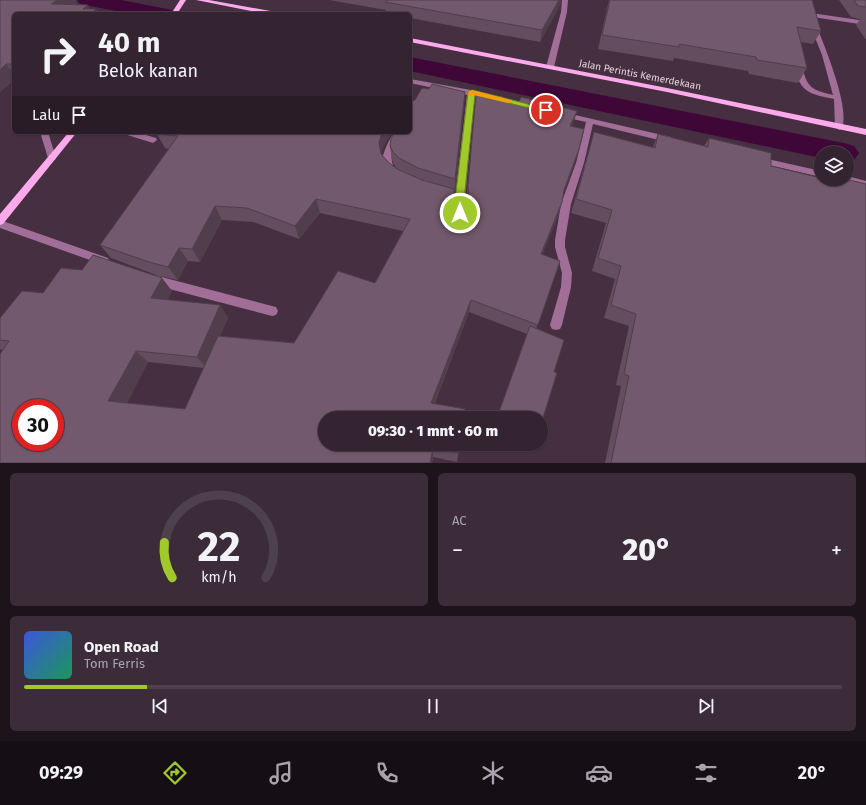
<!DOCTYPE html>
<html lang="id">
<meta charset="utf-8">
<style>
:root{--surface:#342331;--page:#3c2b39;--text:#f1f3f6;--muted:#a9a4ab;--line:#4e404d;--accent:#a1c92b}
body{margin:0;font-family:"Fira Sans",sans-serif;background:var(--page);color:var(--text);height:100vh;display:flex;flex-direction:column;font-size:15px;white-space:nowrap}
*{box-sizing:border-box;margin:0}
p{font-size:13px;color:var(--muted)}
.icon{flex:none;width:22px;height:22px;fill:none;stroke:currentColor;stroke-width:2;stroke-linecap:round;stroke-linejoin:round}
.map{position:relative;height:463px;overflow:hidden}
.drawer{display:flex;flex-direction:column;gap:10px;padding:10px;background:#1d131b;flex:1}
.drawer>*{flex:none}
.banner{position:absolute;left:12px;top:12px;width:400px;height:122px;border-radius:6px;box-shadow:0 1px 3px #0004,0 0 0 1px var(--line);background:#342331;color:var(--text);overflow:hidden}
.controls{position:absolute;left:814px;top:146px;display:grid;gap:8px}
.controls a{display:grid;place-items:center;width:40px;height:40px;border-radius:50%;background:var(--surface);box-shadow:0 1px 3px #0004,0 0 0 1px var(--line);font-size:20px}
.speed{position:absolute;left:12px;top:399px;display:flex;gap:8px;font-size:20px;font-weight:700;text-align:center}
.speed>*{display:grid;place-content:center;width:52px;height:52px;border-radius:50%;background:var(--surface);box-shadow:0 1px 3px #0004,0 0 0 1px var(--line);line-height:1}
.speed .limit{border:6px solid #d22;background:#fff;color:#111}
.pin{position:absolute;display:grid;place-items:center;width:34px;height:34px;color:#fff;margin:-17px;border:2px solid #fff;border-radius:50%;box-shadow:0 1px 4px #0007}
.me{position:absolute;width:44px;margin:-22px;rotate:0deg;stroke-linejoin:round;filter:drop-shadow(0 0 3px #0008)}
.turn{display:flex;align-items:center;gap:14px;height:84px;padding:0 20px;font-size:18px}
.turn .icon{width:52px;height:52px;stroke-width:2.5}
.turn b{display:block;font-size:28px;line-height:34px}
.then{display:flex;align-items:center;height:38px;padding:0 20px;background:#0003;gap:8px;font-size:15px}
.big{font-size:30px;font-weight:800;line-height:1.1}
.drawer .card{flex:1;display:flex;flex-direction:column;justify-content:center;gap:6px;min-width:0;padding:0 14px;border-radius:6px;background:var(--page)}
.drawer .dial{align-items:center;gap:0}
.dial svg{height:104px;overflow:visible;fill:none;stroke:var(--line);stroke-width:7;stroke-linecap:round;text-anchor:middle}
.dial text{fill:var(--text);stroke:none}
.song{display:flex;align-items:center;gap:12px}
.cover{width:48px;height:48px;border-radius:6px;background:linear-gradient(135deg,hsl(230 70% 55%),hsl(150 70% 35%))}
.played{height:4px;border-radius:2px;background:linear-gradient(90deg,var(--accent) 15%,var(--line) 15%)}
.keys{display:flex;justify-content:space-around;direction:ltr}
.heat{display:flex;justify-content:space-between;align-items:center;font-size:22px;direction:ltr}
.drawer .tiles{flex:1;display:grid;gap:10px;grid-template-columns:1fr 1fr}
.card:last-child{grid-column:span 2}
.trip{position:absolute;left:318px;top:411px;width:230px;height:40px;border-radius:20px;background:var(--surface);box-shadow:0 1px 3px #0004,0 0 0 1px var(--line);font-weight:800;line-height:40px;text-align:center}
.tabs{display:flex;height:64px;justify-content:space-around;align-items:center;background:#150e14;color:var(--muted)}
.tabs .icon{width:28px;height:28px}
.tabs .selected{color:var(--accent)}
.tabs b{font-size:18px;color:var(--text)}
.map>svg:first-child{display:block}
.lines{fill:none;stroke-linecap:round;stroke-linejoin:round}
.canal{fill:#3e0737;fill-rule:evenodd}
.minor{fill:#a06e97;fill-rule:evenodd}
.major{fill:#fdaaed;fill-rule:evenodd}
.wall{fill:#634d5e;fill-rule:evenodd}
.shaded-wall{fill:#503e4c}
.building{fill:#73596d;stroke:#503e4c;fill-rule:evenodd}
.route{fill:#a1c92b;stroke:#69831c}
.slow{fill:#f59e0b}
.labels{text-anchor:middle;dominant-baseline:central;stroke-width:4;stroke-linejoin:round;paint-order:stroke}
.far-street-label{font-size:10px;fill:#e2d3de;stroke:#462f41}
</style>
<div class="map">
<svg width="866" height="463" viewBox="0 0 866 463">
<rect width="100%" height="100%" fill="#462f41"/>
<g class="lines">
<g class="canal">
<polygon points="77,0 121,0 172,10 175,14 131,14 80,4"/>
<polygon points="410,57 844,143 854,146 859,153 854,160 847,162 847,153 821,153 821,158 410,71"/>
</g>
<g class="minor">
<polygon points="562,0 568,0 567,12 554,67 550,69 546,67 561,12"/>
<path d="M 800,0 L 806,0 L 811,13 L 866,21 L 866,25 L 813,17 C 822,40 851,107 842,129 L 839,130 L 835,127 L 834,99 C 810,94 800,93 794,66 L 798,64 L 802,66 C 807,88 812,90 833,95 L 822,55 Z"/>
<polygon points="86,8 106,13 107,14 96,14 84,11 84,9"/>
<polygon points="410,79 471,90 503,97 504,99 500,101 474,96 465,200 467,239 466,242 458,242 457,239 455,200 467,95 410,83"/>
<polygon points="559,112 562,112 671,137 675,140 671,143 593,124 584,163 571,204 565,240 565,247 572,273 571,287 562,325 560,329 556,330 552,329 550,325 561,287 562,273 555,247 555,240 561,204 576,163 586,122 559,116"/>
<polygon points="40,132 48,132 56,158 55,160 49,160 48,158"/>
<polygon points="123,132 136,132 156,138 157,140 153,143 124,134"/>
<path d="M 394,132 L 402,132 C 394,146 387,156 396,172 L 392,175 C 372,169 388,142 394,132 Z"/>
<polygon points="759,157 821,171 821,177 756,162 755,160 756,158"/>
<polygon points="847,176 866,181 866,187 842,181 840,179 847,179"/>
<polygon points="0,220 108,258 109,261 108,264 104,265 0,228"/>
<polygon points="154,275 272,306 276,307 278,311 276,315 272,316 154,285 150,283 149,280 150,277"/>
</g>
<g class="major">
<polygon points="180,0 186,0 177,14 171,14"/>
<polygon points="196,0 209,0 276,12 279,14 266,14"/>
<polygon points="410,38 667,88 866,129 866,135 667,92 410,42"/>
<polygon points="69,132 77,132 3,224 0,225 0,214"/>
</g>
</g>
<g class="wall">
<polygon points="0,0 75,0 77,3 14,14 14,80 0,92"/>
<polygon points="329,0 561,0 560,5 540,42 410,18 410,14 386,14 386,10"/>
<polygon points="609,0 812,0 821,31 813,44 801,42 807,68 798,83 749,74 748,71 674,58 673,61 598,49"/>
<polygon points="839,0 866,0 866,40 856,25 860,19 851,17"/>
<path d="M 410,85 L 412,85 L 412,99 L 411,102 L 464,105 L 455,193 L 456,225 L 459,230 L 468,230 L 466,200 L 476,94 L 572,126 L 575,163 L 563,194 L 562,202 L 558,216 L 542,255 L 560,261 L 536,329 L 554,372 L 541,418 L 497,418 L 527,334 L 469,312 L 435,403 L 460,444 L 457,462 L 433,457 L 432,463 L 0,463 L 2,350 L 0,349 L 0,318 L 43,293 L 172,291 L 167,300 L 220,305 L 228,318 L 220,336 L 294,343 L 375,283 L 403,231 L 320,213 L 299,239 L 253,222 L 222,220 L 200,262 L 188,261 L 178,280 L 159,276 L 111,258 L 100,245 L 169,149 L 165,148 L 157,134 L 159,132 L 392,132 L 383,147 L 381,154 L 388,162 L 397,169 L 395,166 L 392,160 L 390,146 L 410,132 ZM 148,362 L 204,368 L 185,409 L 127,403 Z"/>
<polygon points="594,132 653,147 658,134 704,146 709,138 771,166 839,183 842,179 845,179 866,463 605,463 621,386 616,385 629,326 604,318 615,279 592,271 606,223 571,213 590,146"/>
</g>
<g class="shaded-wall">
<polygon points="57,0 75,0 77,3 63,14 51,4"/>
<polygon points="559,0 561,0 560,5 540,42 542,30"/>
<polygon points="88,5 92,13 96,9 99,14 86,14 83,9"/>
<polygon points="6,64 14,74 14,80 0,92 0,70"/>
<polygon points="412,85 412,99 410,103 410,88"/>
<polygon points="465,92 464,105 455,193 455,179"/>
<polygon points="577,111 573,125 566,140 570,126"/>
<polygon points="382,132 392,132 383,147 381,157 379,143"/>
<polygon points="579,149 575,163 560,203 564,190"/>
<polygon points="316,199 320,213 299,239 295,226"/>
<polygon points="562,202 558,216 537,268 541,254"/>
<polygon points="215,206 222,220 200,262 192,249"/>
<polygon points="179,248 188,261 178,280 168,267"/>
<polygon points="162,278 172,291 161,311 151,298"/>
<polygon points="471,300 469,312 431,412 431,403"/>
<polygon points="220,305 228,318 206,368 197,357"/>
<polygon points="136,351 148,362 123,411 108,401"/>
<polygon points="433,448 433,457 432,463 430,463"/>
</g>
<g class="building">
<polygon points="0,0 57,0 51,4 88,5 83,9 96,9 91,14 14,14 14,64 6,64 0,70"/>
<polygon points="388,0 559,0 542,30 385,2"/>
<polygon points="610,0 812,0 821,31 797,27 807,68 757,60 756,57 679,44 679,47 602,35"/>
<polygon points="854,0 866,0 866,7 858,6"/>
<polygon points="432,84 465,92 455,179 418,168 399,158 393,152 390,146 391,139 394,132 410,132 410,102 415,100 422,88 429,89"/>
<path d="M 476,94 L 487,96 L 488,94 L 519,102 L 521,97 L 577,111 L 570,126 L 584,129 L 579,149 L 564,190 L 562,202 L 541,254 L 560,261 L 538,325 L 471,300 L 431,403 L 465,409 L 464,418 L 325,418 L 325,444 L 460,444 L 459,453 L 433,448 L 430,463 L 0,463 L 0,354 L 9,341 L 0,340 L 0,318 L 22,291 L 43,293 L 61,268 L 82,270 L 93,255 L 162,278 L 151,298 L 220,305 L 197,357 L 136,351 L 108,401 L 185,409 L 218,336 L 294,343 L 338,271 L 375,283 L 410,219 L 316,199 L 295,226 L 247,208 L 215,206 L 192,249 L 179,248 L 168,267 L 149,262 L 100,245 L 178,136 L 157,134 L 159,132 L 382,132 L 379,143 L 381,154 L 388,162 L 397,169 L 422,180 L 454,189 L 456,225 L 459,230 L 468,230 L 470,225 L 468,186 ZM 21,408 L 55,408 L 55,442 L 21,442 Z"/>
<polygon points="594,132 655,148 658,134 708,147 709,138 771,153 771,166 821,178 821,179 824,179 844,184 843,179 845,179 866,184 866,463 611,463 629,376 624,374 636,314 611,305 621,266 598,258 612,210 576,199"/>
<polygon points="530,326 564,340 554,372 557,373 541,424 541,418 513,418 499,412"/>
</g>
<polygon class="route" points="472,90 548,109 549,110 546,112 475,95 464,200 465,213 460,216 456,213 455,200 468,92"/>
<polygon class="slow" points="472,90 511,100 512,101 508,103 474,95 469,95 468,92"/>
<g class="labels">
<g class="far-street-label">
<text transform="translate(640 75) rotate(11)">Jalan Perintis Kemerdekaan</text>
</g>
</g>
</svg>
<div class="controls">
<a><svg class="icon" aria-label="layers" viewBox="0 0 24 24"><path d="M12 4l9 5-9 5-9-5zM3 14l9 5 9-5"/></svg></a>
</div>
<div class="speed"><div class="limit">30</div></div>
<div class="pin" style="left:546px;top:110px;background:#d93025"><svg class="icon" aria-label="arrive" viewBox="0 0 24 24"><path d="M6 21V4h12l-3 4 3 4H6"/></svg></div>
<svg class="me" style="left:460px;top:213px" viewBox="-20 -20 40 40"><circle r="17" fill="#a1c92b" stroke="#fff" stroke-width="3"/><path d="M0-11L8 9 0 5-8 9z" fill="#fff"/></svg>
<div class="trip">09:30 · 1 mnt · 60 m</div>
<div class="banner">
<div class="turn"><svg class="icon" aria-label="right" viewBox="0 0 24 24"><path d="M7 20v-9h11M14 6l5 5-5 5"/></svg><div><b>40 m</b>Belok kanan</div></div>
<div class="then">Lalu<svg class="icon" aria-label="arrive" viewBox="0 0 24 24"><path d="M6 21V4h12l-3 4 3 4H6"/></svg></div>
</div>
</div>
<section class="drawer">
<div class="tiles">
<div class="card dial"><svg viewBox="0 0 100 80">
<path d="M14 69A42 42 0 1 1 86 69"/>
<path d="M14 69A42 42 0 0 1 8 42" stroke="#a1c92b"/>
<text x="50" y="56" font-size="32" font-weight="700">22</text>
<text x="50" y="72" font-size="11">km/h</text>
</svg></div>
<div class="card"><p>AC</p>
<div class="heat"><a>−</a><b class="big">20°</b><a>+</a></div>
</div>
<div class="card">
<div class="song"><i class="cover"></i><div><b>Open Road</b><p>Tom Ferris</p></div></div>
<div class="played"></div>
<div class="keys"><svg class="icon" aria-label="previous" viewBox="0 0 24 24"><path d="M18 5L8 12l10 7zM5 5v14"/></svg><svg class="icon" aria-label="pause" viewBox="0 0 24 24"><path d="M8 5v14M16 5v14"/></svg><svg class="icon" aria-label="next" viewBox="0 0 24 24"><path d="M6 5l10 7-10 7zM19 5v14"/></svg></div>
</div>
</div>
</section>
<nav class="tabs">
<b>09:29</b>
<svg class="icon selected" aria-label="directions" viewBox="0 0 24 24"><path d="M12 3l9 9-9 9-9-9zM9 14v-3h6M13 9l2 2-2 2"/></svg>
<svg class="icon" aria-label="music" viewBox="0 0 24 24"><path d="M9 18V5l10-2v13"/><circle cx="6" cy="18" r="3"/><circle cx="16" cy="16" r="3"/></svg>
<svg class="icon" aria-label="phone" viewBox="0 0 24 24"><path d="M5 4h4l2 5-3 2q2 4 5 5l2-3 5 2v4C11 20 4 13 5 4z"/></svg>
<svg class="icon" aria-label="climate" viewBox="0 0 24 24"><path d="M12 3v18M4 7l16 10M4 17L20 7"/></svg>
<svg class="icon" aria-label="car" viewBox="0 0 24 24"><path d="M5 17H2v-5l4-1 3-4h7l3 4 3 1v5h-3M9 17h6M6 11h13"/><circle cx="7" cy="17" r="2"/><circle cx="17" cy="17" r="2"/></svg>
<svg class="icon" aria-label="filters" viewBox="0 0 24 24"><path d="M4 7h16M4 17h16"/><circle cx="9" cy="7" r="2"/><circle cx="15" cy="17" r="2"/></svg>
<b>20°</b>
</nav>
